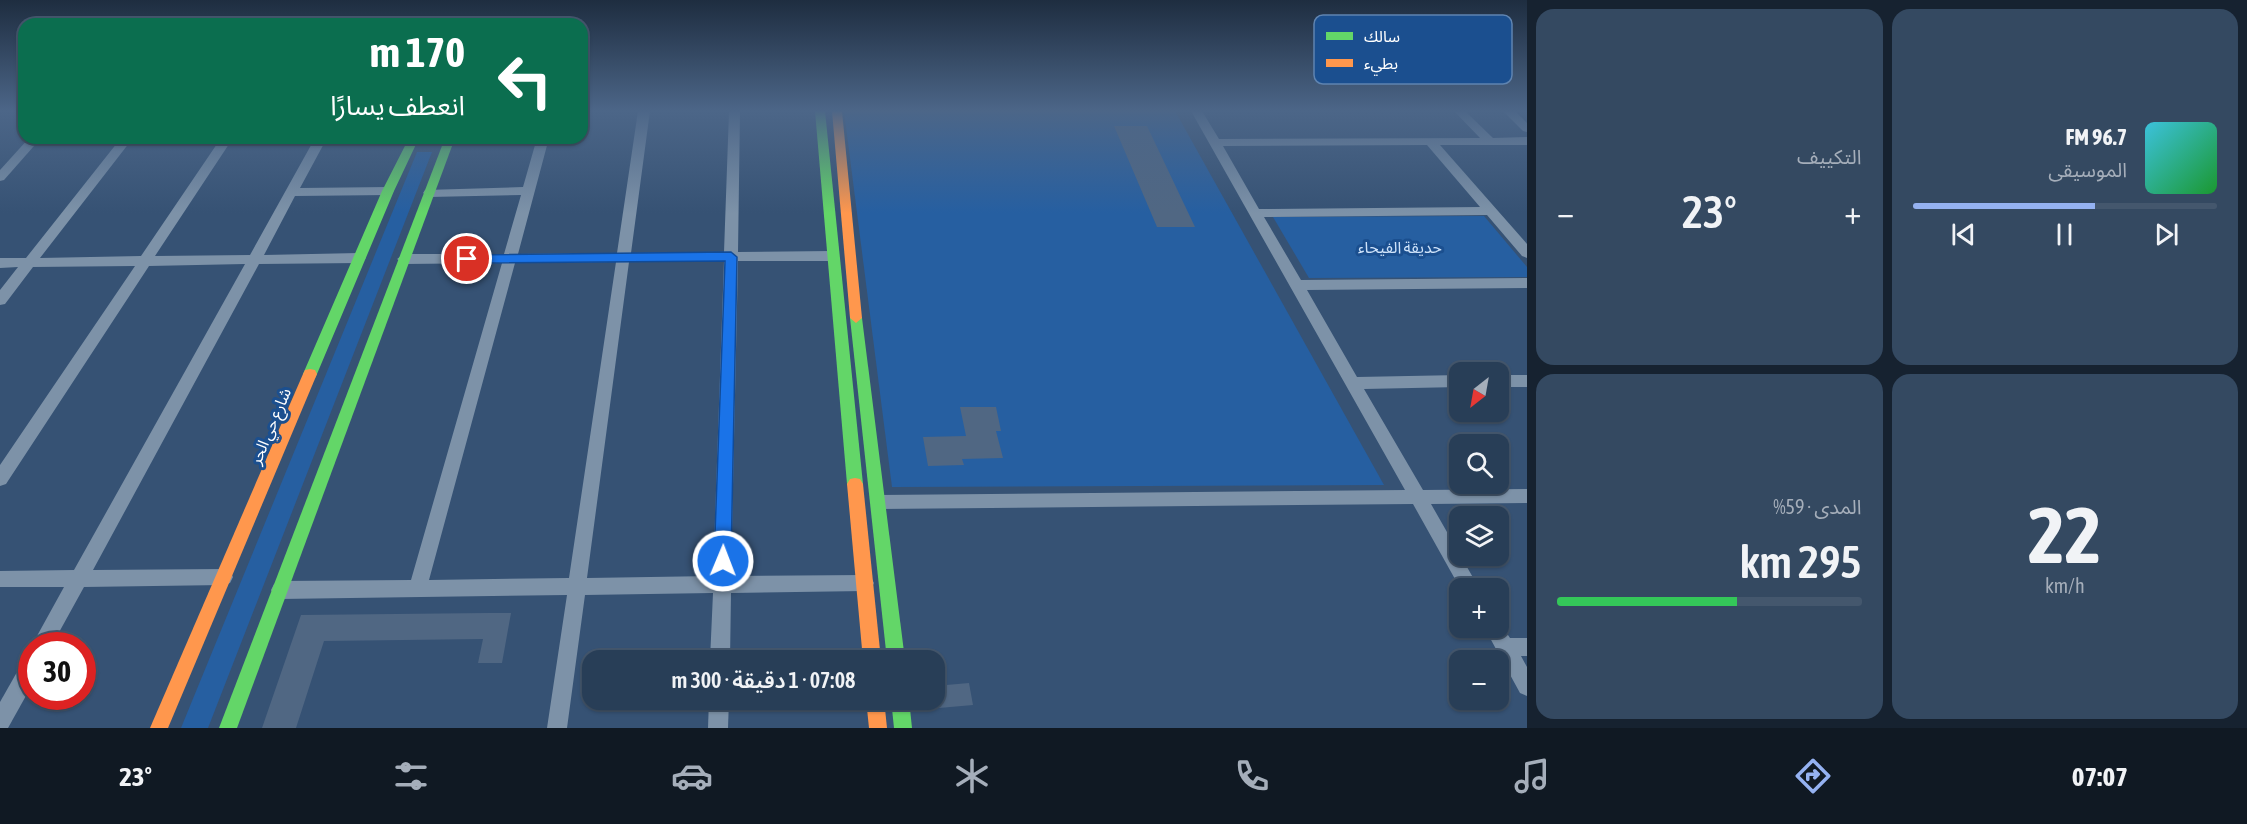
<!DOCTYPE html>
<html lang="ar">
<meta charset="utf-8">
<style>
:root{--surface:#283e57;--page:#344961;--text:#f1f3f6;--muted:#a5aeba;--line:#44576d;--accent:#95b2f1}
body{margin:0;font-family:"Asap Condensed","Noto Sans Arabic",sans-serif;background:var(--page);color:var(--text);direction:rtl;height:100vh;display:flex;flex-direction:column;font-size:22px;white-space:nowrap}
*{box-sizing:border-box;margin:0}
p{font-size:20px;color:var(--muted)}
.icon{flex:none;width:33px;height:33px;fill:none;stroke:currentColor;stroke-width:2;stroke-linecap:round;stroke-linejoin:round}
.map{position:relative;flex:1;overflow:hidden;direction:ltr}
.sheet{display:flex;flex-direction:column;gap:9px;padding:9px;background:#162230;width:720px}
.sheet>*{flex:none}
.banner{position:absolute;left:18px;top:18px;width:570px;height:126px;border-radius:18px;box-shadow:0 2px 4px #0004,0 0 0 2px var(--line);direction:rtl;background:#0b6e4f;color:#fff;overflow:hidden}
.needle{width:39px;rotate:211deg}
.buttons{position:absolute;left:1449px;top:362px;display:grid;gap:12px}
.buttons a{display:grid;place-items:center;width:60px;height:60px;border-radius:12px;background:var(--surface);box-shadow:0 2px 4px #0004,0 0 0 2px var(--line);font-size:30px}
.speed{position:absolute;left:18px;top:632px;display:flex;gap:12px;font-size:30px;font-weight:700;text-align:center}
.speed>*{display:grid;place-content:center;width:78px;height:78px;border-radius:50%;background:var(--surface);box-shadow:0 2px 4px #0004,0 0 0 2px var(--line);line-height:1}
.speed .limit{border:9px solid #d22;background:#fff;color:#111}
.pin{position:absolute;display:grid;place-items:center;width:51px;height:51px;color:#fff;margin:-26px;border:3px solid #fff;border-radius:50%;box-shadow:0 2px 6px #0007}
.me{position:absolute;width:66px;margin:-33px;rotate:1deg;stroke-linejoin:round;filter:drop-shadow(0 0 4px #0008)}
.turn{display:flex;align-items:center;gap:21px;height:126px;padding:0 24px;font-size:27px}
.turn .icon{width:78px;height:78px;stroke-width:2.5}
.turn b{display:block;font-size:42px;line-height:51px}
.big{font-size:45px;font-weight:600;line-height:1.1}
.sheet .widget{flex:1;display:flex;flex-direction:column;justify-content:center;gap:9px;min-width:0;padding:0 21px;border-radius:18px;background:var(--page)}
.sheet .dial{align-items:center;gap:0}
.dial b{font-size:78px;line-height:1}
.song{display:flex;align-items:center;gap:18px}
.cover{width:72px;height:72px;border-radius:9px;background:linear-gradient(135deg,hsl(190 70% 55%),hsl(130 70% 35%))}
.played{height:6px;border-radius:3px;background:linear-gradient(90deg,var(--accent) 60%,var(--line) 60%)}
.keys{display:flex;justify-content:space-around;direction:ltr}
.heat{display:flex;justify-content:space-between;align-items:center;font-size:33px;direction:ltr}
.charge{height:9px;border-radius:4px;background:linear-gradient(90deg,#34c759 59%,var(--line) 0)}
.sheet .tiles{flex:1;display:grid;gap:9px;grid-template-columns:repeat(2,1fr)}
.trip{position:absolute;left:582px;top:650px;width:363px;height:60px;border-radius:18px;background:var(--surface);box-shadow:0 2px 4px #0004,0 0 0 2px var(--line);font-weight:600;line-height:60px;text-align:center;direction:rtl}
.tab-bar{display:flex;height:96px;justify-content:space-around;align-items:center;background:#101923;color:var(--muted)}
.tab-bar .icon{width:42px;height:42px}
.tab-bar .selected{color:var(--accent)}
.tab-bar b{font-size:27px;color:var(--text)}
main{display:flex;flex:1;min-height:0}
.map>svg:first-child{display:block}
.green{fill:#265fa1}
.building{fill:#506783}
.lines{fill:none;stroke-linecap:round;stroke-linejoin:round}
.street{fill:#7d92a8;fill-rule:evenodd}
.fast{fill:#63d668;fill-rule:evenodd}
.slow{fill:#ff974d;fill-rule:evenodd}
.route{fill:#1a73e8;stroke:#114b97;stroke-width:1.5}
.labels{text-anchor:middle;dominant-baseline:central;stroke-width:6;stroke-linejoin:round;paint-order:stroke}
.park-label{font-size:16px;fill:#cfe3fa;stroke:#1b4f8f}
.street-label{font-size:16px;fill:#fff;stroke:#1b4f8f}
.key{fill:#1b4f8f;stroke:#5f84b1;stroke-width:1.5}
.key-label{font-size:16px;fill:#fff}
</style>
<main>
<section class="sheet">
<div class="tiles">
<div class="widget">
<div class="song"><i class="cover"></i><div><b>96.7 FM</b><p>الموسيقى</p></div></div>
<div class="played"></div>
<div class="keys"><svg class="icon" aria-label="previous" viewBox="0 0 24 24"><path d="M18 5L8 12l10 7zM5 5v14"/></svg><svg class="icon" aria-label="pause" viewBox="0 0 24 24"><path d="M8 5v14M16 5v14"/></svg><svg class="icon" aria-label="next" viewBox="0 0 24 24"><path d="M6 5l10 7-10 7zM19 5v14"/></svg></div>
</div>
<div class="widget"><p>التكييف</p>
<div class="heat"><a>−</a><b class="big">23°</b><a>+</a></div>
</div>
<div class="widget dial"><b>22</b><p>km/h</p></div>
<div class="widget"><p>المدى · 59%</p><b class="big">295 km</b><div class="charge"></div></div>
</div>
</section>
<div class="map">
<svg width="1527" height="728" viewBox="0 0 1527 728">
<rect width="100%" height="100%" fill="#365274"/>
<g class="green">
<polygon points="844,111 1175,111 1384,485 892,487"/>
<polygon points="417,152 432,152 208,728 181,728"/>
<polygon points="1484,216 1527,267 1527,277 1309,278 1273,217"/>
</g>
<g class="building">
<polygon points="1114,126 1147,126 1195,227 1157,227"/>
<polygon points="960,407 996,407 1001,431 996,431 1003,458 962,459 964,465 928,466 923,437 966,436"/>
<polygon points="488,613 511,613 502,663 478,663 483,639 324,641 296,728 262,728 301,615"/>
<polygon points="969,683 973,705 939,708 935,686"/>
</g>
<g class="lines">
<g class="street">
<path d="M 638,111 L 650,111 L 631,253 L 724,252 L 729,111 L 740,111 L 738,252 L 832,251 L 839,256 L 832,261 L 738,261 L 731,576 L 865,575 L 871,577 L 874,583 L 871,589 L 865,591 L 731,593 L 730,660 L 710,660 L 713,593 L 585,595 L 567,728 L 547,728 L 567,595 L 280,599 L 274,596 L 271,590 L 274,584 L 280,581 L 411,580 L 502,263 L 404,264 L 397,259 L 404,254 L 504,254 L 521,195 L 429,197 L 423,193 L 425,190 L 523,187 L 537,138 L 549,138 L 518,254 L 617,253 ZM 724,261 L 713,576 L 587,578 L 629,262 ZM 616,262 L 569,578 L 429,580 L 515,263 Z"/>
<path d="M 1191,111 L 1202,111 L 1219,139 L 1480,138 L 1454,111 L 1465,111 L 1493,138 L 1527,137 L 1527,145 L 1440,145 L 1527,244 L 1527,258 L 1522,256 L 1487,215 L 1264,217 L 1301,280 L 1527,278 L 1527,288 L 1307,290 L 1357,377 L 1460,375 L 1460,387 L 1364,389 L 1423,490 L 1527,489 L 1527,503 L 1431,504 L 1479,588 L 1460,588 L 1413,504 L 879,509 L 873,507 L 870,502 L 873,497 L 879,495 L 1405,490 ZM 1427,145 L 1480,207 L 1259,209 L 1223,146 Z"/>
<polygon points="1503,111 1515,111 1527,123 1527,132 1523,131"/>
<polygon points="29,138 41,138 4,180 0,181 0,170"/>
<polygon points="121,138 133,138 40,258 141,256 221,138 233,138 155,256 250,255 315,138 327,138 300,188 388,187 394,191 388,195 295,196 264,255 359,253 366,258 359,263 259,264 93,570 224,569 230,571 233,577 230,583 224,585 84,587 52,645 32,645 64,587 0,587 0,571 74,570 245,264 149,266 6,484 0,486 0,465 135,266 33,267 5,304 0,305 0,290 18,267 0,268 0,258 26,258"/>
<rect x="1498" y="375" width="29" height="12"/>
<polygon points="1498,620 1510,638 1527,638 1527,656 1521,656 1527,667 1527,696 1520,693 1484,627 1498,627"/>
<polygon points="32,656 32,685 8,728 0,728 0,702 25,658"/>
<polygon points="709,699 729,699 728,728 708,728"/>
</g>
<g class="fast">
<polygon points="815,111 825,111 863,484 860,489 855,490 850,489 847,484"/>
<polygon points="409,138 419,138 394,191 317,374 315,378 305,378 303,374 382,191"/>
<polygon points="445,138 455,138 237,728 219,728"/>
<polygon points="856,313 862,318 905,660 887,660 850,318"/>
<polygon points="891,699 909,699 912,728 894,728"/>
</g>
<g class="slow">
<polygon points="832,111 842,111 862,318 856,323 850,318"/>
<polygon points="310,369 315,370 317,374 168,728 150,728 303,374 305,370"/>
<polygon points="855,478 860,479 863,484 881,660 863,660 847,484 850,479"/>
<polygon points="866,699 884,699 887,728 869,728"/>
</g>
</g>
<linearGradient id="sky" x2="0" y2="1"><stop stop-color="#1e2d40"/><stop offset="0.52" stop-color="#4c6688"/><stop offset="1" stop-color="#4c6688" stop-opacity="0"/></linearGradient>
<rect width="1527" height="213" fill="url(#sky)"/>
<polygon class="route" points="731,252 737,257 731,561 728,566 723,568 717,566 714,561 725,261 467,263 461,259 467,255"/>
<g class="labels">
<g class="park-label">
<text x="1400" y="247">حديقة الفيحاء</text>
</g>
<g class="street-label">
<text transform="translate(270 426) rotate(-67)">شارع حي الحر</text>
</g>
</g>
<rect x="1314" y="15" width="198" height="69" rx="9" class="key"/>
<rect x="1326" y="32" width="27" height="8" fill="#63d668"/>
<rect x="1326" y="59" width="27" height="8" fill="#ff974d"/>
<g class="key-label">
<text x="1364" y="42">سالك</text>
<text x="1364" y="69">بطيء</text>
</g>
</svg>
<div class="buttons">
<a><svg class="needle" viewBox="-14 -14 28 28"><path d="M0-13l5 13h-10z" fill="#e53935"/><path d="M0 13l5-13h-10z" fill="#a5aeba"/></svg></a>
<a><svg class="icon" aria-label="search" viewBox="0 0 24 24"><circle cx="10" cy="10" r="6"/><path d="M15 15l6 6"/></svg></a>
<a><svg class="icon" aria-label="layers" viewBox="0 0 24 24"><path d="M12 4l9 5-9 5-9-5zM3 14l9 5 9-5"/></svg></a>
<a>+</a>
<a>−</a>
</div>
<div class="speed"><div class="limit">30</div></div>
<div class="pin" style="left:467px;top:259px;background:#d93025"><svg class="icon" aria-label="arrive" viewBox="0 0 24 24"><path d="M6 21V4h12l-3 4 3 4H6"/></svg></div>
<svg class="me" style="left:723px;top:561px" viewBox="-20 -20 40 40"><circle r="17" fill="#1a73e8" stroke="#fff" stroke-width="3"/><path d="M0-11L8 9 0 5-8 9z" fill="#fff"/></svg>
<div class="trip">07:08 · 1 دقيقة · 300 m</div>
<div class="banner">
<div class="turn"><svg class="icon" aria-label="left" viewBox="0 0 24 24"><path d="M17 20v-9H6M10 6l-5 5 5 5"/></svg><div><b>170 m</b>انعطف يسارًا</div></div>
</div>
</div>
</main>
<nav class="tab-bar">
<b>07:07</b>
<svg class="icon selected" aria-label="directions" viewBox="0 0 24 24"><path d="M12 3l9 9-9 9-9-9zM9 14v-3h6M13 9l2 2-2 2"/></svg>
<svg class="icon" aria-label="music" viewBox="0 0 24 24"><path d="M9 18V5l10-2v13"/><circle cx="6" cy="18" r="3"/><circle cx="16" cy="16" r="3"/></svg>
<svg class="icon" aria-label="phone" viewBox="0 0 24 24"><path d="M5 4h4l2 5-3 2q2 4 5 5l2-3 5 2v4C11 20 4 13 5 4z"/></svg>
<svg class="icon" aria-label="climate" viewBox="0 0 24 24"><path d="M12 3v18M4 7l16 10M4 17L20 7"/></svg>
<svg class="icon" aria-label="car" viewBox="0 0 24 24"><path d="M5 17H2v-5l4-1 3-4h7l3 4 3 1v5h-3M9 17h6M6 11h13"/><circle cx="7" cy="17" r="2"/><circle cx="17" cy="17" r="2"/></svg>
<svg class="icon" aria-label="filters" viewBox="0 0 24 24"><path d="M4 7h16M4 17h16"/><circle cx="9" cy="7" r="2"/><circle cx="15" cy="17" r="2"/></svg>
<b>23°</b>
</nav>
